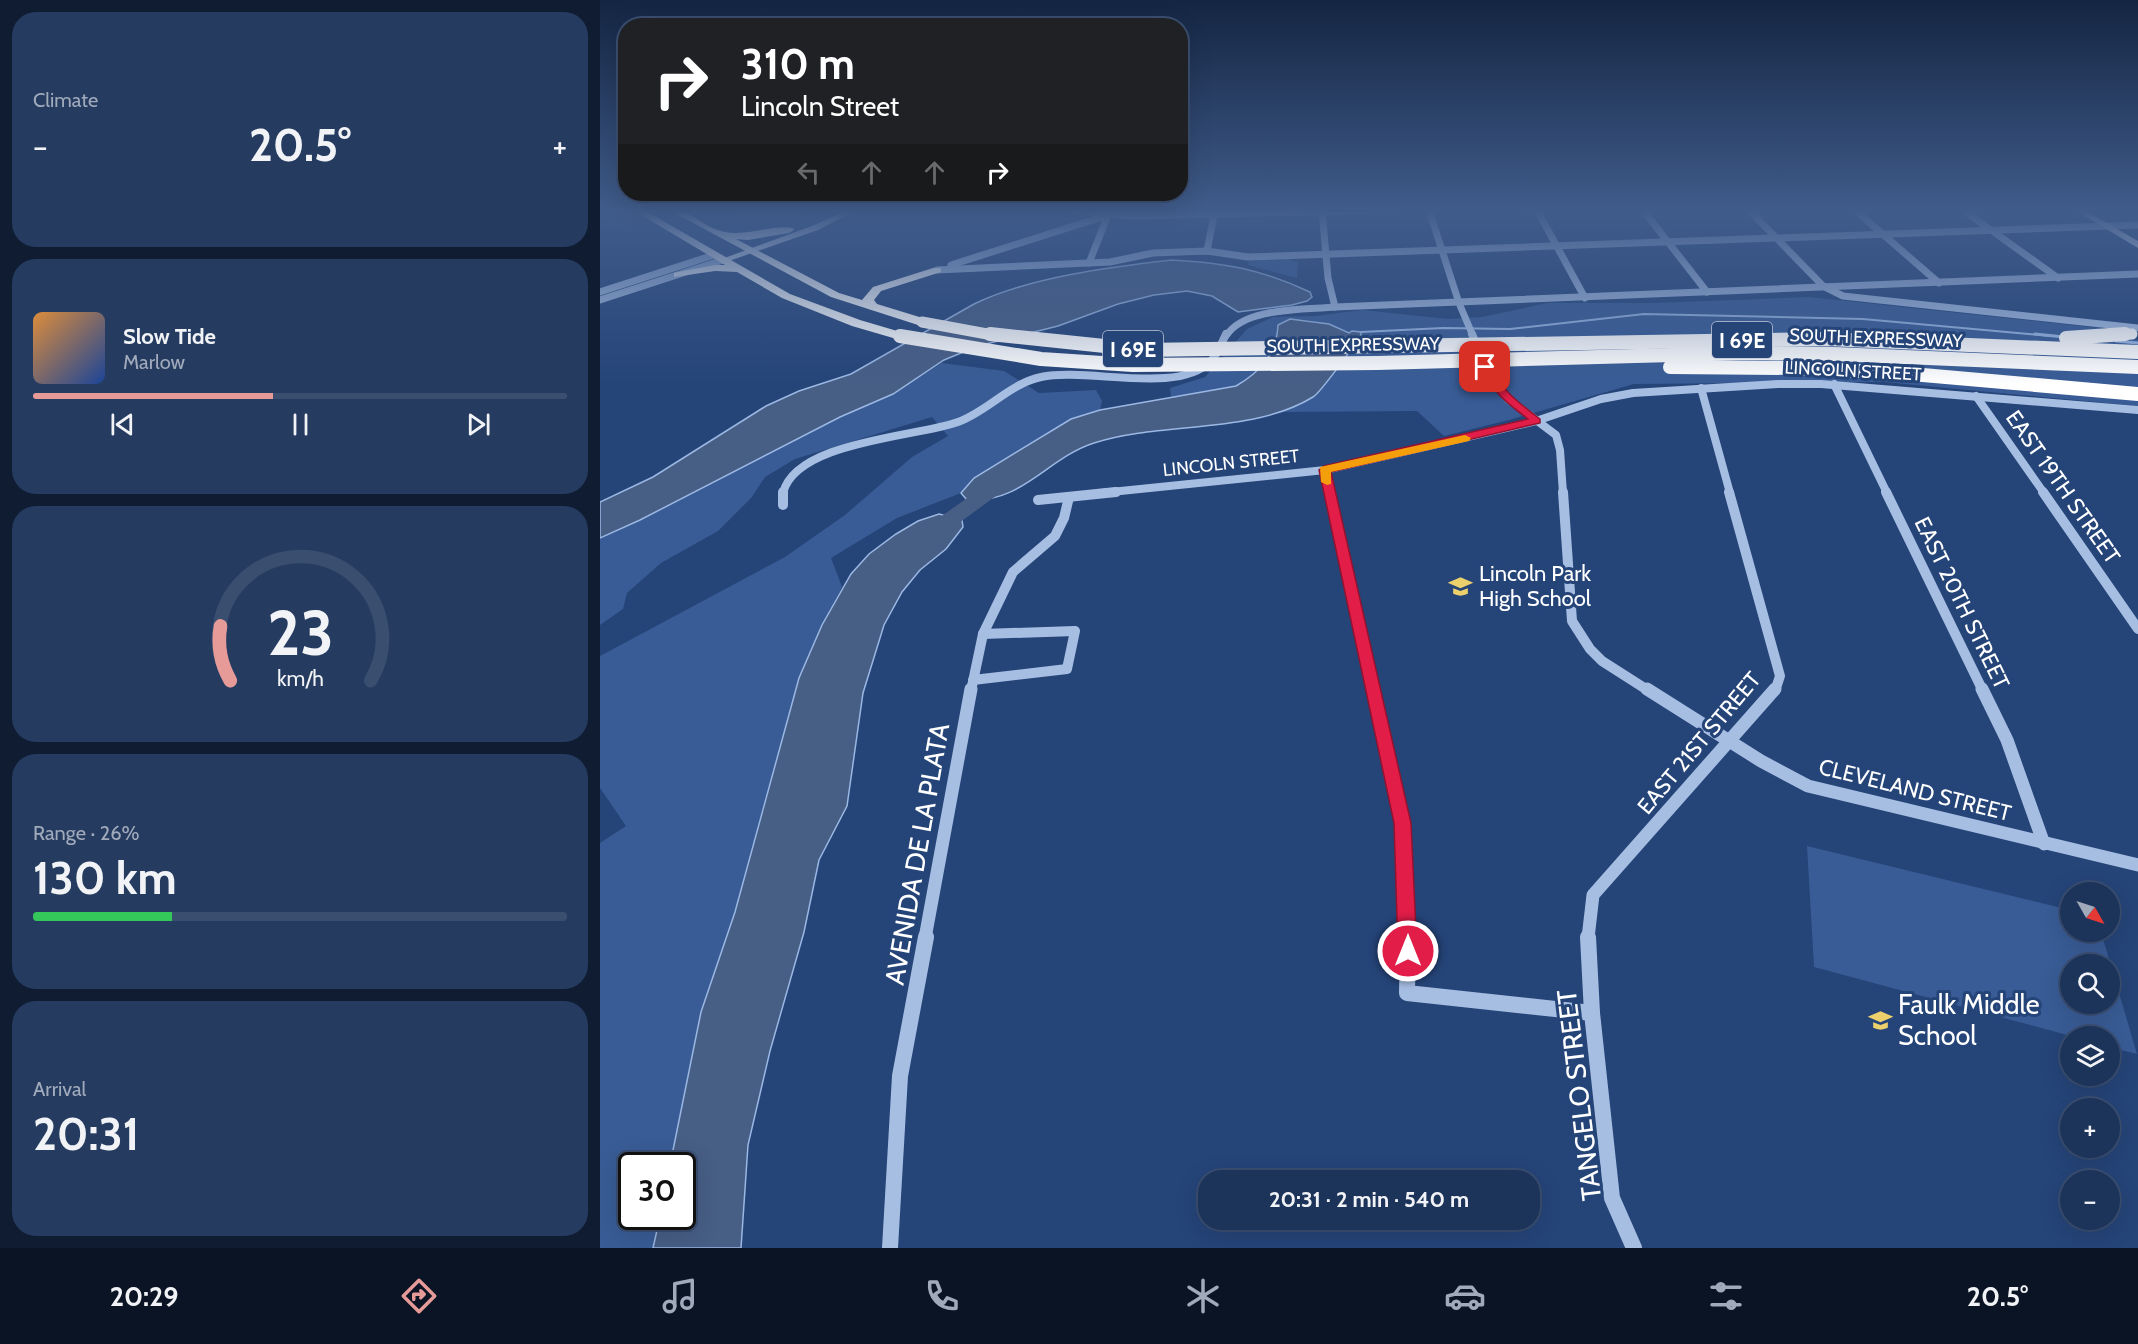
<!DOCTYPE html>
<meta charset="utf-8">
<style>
:root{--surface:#1c335a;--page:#253b60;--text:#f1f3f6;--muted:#a0aabb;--line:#3a4e70;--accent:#e69b98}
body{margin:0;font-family:Cabin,sans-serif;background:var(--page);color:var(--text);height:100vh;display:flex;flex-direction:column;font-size:22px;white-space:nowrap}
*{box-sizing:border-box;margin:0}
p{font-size:20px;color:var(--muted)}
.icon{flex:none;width:33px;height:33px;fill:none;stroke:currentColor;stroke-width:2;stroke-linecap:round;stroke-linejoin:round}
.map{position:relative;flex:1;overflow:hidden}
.sheet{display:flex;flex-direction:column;gap:12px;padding:12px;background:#0f1c32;width:600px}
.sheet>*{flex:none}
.hud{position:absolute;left:18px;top:18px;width:570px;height:183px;border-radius:24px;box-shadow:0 6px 24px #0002,0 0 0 2px var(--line);background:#202124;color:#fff;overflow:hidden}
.needle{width:39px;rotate:129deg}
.controls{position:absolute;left:1460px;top:882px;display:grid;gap:12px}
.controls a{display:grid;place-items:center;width:60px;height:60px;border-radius:50%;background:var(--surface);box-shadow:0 6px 24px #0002,0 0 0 2px var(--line);font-size:30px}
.speed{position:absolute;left:18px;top:1152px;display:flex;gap:12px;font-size:30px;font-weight:700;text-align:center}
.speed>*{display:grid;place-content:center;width:78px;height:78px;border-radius:50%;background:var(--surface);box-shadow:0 6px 24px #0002,0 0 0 2px var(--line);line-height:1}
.speed .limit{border:3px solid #111;border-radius:9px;background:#fff;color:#111}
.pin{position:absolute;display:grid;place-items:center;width:51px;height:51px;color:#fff;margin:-26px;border-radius:12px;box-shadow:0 3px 9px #0006}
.me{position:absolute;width:66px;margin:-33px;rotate:0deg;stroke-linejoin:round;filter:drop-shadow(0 0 4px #0008)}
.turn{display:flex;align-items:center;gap:21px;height:126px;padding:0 24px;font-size:27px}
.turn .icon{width:78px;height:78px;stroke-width:2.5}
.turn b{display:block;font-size:42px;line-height:51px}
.lanes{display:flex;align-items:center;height:57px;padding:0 24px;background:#0003;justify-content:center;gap:30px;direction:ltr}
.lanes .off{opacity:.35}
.big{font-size:45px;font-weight:700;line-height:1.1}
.sheet .tile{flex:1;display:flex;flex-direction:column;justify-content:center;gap:9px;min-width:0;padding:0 21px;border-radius:24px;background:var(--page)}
.sheet .dial{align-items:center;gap:0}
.dial svg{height:156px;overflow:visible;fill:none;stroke:var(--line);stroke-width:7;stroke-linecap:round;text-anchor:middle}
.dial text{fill:var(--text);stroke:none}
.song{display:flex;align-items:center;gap:18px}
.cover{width:72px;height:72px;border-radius:9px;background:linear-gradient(135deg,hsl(30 70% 55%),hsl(220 70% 35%))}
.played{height:6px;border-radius:3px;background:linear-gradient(90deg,var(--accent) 45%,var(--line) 45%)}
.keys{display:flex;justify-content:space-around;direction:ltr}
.heat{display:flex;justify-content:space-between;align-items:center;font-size:33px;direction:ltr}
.charge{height:9px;border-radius:4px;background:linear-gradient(90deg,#34c759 26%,var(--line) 0)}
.trip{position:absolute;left:598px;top:1170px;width:342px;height:60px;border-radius:24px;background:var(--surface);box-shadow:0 6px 24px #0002,0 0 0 2px var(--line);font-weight:700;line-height:60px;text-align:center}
.tab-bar{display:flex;height:96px;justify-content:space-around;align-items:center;background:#0b1424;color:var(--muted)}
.tab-bar .icon{width:42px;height:42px}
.tab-bar .on{color:var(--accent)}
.tab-bar b{font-size:27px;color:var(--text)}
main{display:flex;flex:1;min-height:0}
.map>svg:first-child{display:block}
.green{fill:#395c96;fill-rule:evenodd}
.water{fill:#475e85;stroke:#9bb8e4;stroke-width:1.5}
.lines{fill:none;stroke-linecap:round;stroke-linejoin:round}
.stream-far1{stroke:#9bb8e4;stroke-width:2}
.stream{stroke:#9bb8e4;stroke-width:3}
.river{fill:#475e85;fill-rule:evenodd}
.minor-far4{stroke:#a7bee3;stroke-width:7}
.minor-far3{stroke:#a7bee3;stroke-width:8}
.minor-far2{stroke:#a7bee3;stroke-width:10}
.minor-far1{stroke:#a7bee3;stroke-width:13}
.minor{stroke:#a7bee3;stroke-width:16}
.major{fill:#e6edfc;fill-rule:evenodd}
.highway{fill:#fff;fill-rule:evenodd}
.highway-bridge-far1{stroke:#fff;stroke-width:11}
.highway-bridge{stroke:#fff;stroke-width:14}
.route{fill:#e11d48;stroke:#92132f;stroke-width:1.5}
.slow{fill:#f59e0b}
.labels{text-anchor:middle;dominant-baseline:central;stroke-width:6;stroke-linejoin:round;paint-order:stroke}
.far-street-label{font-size:18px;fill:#fff;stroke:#254478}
.shield{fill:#254478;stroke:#bec7d6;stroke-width:1.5}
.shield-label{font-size:21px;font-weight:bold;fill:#fff}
.street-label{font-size:22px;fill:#fff;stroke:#254478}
.poi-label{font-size:22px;fill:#fff;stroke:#254478;text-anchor:start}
.near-street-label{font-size:27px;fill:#fff;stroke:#254478}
.near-poi-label{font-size:27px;fill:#fff;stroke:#254478;text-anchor:start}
</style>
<main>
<section class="sheet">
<div class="tile"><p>Climate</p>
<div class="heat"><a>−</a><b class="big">20.5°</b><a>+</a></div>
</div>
<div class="tile">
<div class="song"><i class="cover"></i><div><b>Slow Tide</b><p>Marlow</p></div></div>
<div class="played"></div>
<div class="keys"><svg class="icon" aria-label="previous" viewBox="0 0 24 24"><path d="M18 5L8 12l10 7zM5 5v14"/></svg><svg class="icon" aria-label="pause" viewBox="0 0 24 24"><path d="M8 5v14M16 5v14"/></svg><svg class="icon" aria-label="next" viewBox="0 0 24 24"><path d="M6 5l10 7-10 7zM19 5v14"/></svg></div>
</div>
<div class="tile dial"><svg viewBox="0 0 100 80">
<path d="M14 69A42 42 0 1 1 86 69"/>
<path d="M14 69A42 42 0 0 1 9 41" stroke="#e69b98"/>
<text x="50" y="56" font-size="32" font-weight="700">23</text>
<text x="50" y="72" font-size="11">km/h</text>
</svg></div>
<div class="tile"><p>Range · 26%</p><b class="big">130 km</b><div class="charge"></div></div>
<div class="tile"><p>Arrival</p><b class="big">20:31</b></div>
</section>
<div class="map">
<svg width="1538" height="1248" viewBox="0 0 1538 1248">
<rect width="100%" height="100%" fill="#254478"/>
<g class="green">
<path d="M 130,210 L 214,210 C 186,222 157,227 130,210 Z"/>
<polygon points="688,259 698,262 697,278 648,265 649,261"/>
<path d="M 1209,297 L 1500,328 L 1538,340 L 1538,406 L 1284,382 L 1034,384 L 909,420 L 844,436 L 817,411 L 683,412 L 715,396 L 761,337 L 761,332 L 752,331 L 749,333 C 723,326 707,312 678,325 C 677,350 660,377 635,386 C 615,392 592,393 571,397 L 570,388 L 605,377 L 647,329 L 673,317 L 715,316 L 762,310 L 848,319 L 882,317 L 948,303 L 1056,303 Z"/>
<polygon points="342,363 404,371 439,393 496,390 502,401 500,410 471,419 374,478 361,493 297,518 231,558 242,587 222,625 199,678 135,912 101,1012 70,1165 32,1166 32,1216 60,1217 53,1248 0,1248 0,843 26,826 0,788 0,656 185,557 245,515 312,457 348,436 332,417 195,459 165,477 152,497 118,531 61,563 27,593 23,609 0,625 0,538 40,520 240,417 293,394"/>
<path d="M 1207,846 L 1470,910 L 1470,932 L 1501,932 L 1537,1054 L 1509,1047 L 1509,1036 L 1471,1036 L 1214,967 ZM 1509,964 L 1509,1004 L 1470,1004 L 1470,964 Z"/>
</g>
<g class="water">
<path d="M 572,260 C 625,263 661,269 710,292 L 712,297 L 707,301 L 692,305 L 638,312 L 612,296 L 587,291 L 554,295 L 518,304 L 458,326 L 378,346 L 344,360 L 293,394 L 240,417 L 40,520 L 0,538 L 0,502 L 53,477 L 166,406 L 199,391 L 251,374 L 374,304 C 430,277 510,267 572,260 Z"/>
<path d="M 690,319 L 729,324 L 749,333 L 752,331 L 761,332 L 761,337 C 751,348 722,392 713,397 C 651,435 562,421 494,443 C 447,458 422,504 367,500 L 361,493 L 374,478 L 471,419 L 500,410 L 636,386 C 660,372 677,354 678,325 Z"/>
<polygon points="339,514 362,520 363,527 346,549 320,570 302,592 284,625 263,693 247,806 219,860 204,932 170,1051 148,1145 141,1248 53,1248 60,1217 82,1216 82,1166 70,1165 101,1012 135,912 199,678 222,625 251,574 269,554 296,534 318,521"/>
</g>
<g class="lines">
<polyline class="stream-far1" points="761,332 843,328 910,329 1044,314 1263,319 1452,336"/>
<g class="stream">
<polyline points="1435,334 1464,337"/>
<polyline points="1516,341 1538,343"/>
</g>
<polygon class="river" points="400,478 407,480 410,484 407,488 337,539 330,541 323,539 320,534 323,529 393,480"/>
<g class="minor-far4">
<polyline points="474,210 532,216 794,210"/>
<polyline points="722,210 728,278 735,307"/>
<polyline points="829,210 859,303 873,336"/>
<polyline points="937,210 985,298"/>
<polyline points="1043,210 1107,292"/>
<polyline points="1149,210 1223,286 1243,296 1538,328"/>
<polyline points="1255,210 1339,283"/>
<polyline points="1363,210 1458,278"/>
<polyline points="607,251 615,210"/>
<polyline points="489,263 508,215"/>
<polyline points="351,265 502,217"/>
<polyline points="337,270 510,262 553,253 607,251 648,257 1538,225"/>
<polyline points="0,292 114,255"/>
<polyline points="0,300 123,260"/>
<path d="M 626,336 C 644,307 704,310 735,307 L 1538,274"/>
</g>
<g class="minor-far3">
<polyline points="872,334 892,382 908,399 956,435 960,450 963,493"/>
<polyline points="1234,384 1287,493"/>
<polyline points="1101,388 1130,493"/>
<polyline points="1376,396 1444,493"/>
<polyline points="725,470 730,493"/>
<path d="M 183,493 C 196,441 317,437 358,422 C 388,411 409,384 441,377 C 486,367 576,395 610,362 C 618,354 621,344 626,334"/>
<polyline points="501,493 725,470 936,421 1001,399 1033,393 1178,384 1221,384 1538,410"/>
</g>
<g class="minor-far2">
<polyline points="730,492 774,691"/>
<polyline points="963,492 972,621 990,649 1002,661 1049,691"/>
<polyline points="1129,492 1180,676 1175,691"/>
<polyline points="1286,492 1383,691"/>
<polyline points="1443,492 1538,629"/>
<polyline points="438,500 516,492"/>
<polyline points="183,505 183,492"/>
<polyline points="373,680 467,669 475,631 383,634"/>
<polyline points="371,691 383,634 413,572 455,536 464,518 469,497"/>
</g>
<g class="minor-far1">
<polyline points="773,689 803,823 808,938"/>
<polyline points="1047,689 1161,761 1208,786 1538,865"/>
<polyline points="1382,689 1407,740 1444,844"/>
<polyline points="325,938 371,689"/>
<polyline points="988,938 993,895 1175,689"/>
</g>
<g class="minor">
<polyline points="808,937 807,993 992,1013"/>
<polyline points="988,937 992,1013 1012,1198 1034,1248"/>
<polyline points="290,1248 300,1076 326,937"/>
</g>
<g class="major">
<polygon points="247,210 257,210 218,230 126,262 119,260 212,226"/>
<polygon points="1475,210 1484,210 1538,241 1538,248"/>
</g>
<g class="highway">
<polygon points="33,210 44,210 190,294 260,320 304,333 306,336 300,340 252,326 182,298 137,272 115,271 74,277 74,273 78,272 115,265 125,265"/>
<path d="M 69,210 C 90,209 102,226 121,231 C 147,238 170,224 193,228 L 194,230 L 189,233 L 148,240 L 136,239 L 239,293 L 262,300 L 273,287 L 333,268 L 341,268 L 341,272 L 281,291 L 274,300 L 277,304 L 326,319 L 328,322 L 326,325 L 318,325 L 231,297 Z"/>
</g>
<g class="highway-bridge-far1">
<polyline points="322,322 398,336"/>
<polyline points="1500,336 1532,334"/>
</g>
<g class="highway-bridge">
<polyline points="390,334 543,350 1228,339 1538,352"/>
<polyline points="300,336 441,359 533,365 777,363 1147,353 1234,354 1538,367"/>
<polyline points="1466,338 1525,334"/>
<polyline points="1070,367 1195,368 1300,373 1538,394"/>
</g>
</g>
<linearGradient id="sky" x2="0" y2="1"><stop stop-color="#142542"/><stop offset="0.55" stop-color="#405c8b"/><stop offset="1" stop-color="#405c8b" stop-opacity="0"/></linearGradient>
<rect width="1538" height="384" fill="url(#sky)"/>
<path class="route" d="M 885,364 L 889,365 C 904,392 915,400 940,419 L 940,423 L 731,472 L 811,823 L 817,951 L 814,958 L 808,961 L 801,958 L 798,951 L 794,823 L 719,470 L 724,466 L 928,419 C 908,404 891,391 881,367 Z"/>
<polygon class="slow" points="865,435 871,438 869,441 731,472 731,484 727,485 721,482 720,467"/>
<defs>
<symbol id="school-bare" viewBox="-9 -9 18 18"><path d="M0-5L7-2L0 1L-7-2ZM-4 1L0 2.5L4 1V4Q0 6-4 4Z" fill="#ecd06c" stroke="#254478" stroke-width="2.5" paint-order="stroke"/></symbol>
</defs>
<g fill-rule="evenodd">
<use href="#school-bare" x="844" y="570" width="33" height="33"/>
<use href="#school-bare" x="1264" y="1004" width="33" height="33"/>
</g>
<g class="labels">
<g class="far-street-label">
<text transform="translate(1276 338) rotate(2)">SOUTH EXPRESSWAY</text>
<text transform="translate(753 345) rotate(-1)">SOUTH EXPRESSWAY</text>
<text transform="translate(1253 371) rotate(3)">LINCOLN STREET</text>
<text transform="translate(631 463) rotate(-6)">LINCOLN STREET</text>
</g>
<g class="shield">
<rect x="1112" y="322" width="60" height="36" rx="4.5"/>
<rect x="503" y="331" width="60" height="36" rx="4.5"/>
</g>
<g class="shield-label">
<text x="1142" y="340">I 69E</text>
<text x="533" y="349">I 69E</text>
</g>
<g class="street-label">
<text transform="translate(1463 487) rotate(55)">EAST 19TH STREET</text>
<text transform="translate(1362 603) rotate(64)">EAST 20TH STREET</text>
<text transform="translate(1099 743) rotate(-50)">EAST 21ST STREET</text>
<text transform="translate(1315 790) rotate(14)">CLEVELAND STREET</text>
</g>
<g class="poi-label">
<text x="879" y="573">Lincoln Park<tspan x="879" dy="25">High School</tspan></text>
</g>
<g class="near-street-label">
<text transform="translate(317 854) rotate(-80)">AVENIDA DE LA PLATA</text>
<text transform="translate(979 1095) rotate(-97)">TANGELO STREET</text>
</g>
<g class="near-poi-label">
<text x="1298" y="1004">Faulk Middle<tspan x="1298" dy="31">School</tspan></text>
</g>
</g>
</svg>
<div class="controls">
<a><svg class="needle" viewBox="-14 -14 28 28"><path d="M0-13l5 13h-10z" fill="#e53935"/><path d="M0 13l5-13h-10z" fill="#a0aabb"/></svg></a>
<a><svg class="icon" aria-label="search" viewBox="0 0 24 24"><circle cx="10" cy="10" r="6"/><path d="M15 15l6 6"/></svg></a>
<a><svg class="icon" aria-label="layers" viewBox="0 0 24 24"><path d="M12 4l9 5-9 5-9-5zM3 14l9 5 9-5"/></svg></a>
<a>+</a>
<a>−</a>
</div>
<div class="speed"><div class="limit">30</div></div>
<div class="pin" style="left:885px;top:367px;background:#d93025"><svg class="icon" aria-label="arrive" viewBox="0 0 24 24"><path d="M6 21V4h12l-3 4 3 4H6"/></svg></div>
<svg class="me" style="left:808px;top:951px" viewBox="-20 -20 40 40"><circle r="17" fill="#e11d48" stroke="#fff" stroke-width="3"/><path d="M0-11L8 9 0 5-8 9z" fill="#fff"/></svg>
<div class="trip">20:31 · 2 min · 540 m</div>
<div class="hud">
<div class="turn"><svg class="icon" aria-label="right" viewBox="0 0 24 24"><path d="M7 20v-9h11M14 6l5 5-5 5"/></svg><div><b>310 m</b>Lincoln Street</div></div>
<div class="lanes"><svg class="icon off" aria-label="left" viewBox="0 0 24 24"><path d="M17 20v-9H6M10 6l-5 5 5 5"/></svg><svg class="icon off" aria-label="ahead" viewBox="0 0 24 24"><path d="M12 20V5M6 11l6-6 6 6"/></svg><svg class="icon off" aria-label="ahead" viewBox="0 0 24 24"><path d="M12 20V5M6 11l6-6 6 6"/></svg><svg class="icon" aria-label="right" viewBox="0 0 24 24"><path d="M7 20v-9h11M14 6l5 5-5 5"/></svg></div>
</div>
</div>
</main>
<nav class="tab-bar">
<b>20:29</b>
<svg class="icon on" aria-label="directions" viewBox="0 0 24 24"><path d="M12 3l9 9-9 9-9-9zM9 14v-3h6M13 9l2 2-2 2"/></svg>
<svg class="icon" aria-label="music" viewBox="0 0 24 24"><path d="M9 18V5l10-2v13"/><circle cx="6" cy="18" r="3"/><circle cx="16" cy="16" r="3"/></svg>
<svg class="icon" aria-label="phone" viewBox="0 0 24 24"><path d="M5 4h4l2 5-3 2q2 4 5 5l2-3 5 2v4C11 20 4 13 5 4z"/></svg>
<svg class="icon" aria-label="climate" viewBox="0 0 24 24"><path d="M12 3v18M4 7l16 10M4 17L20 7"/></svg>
<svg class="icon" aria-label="car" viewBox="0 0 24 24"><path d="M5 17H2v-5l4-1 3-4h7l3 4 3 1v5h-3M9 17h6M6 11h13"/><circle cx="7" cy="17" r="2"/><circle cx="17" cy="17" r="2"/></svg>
<svg class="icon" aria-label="filters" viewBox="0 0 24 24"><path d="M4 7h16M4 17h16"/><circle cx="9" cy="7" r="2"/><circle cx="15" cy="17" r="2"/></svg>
<b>20.5°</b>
</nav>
